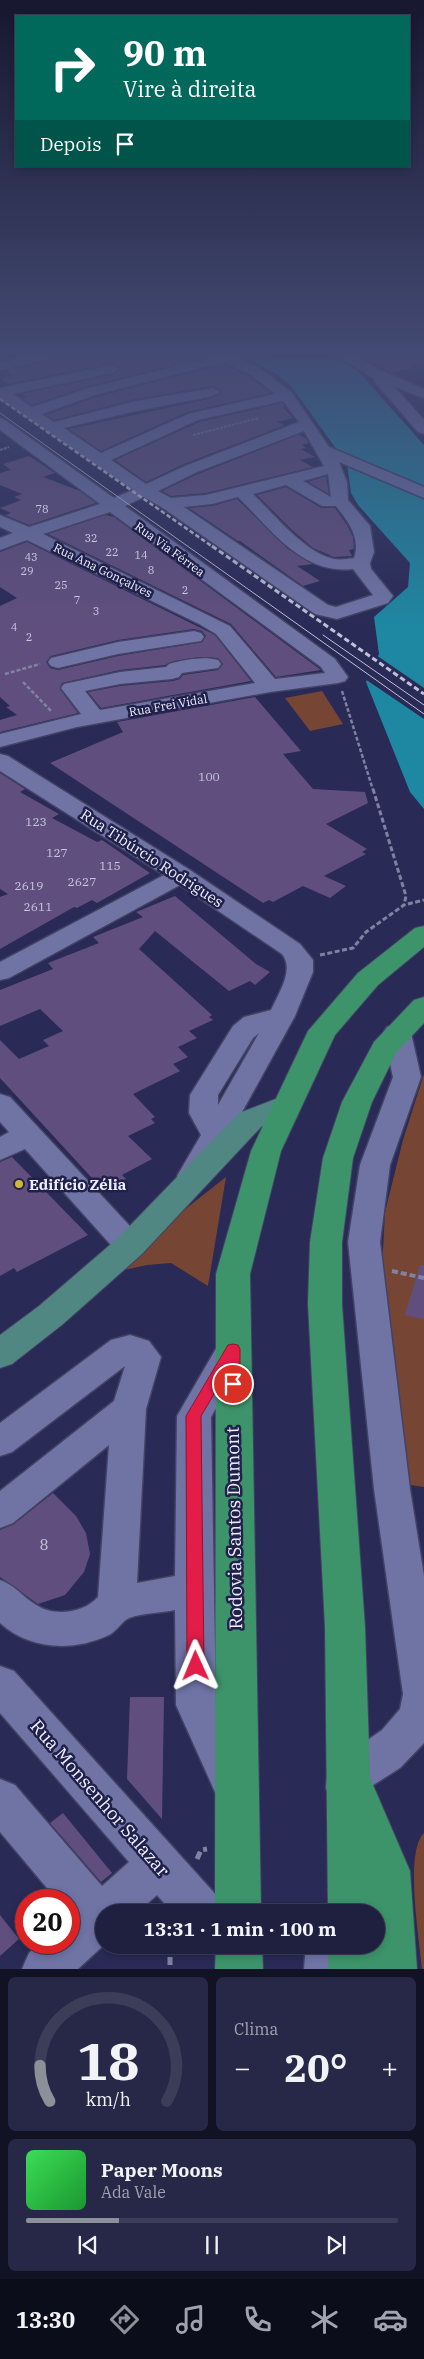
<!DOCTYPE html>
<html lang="pt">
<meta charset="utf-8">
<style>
:root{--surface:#1f2040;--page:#272847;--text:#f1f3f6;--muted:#a1a3b1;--line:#3c3e59;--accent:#8c9099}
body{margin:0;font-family:"IBM Plex Serif",serif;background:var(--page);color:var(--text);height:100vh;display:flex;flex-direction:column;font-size:19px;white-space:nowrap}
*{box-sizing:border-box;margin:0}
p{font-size:16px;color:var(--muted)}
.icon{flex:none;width:28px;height:28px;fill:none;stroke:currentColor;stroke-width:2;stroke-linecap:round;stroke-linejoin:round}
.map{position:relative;height:1969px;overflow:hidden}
.drawer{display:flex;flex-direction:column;gap:8px;padding:8px;background:#111223;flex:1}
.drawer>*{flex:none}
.top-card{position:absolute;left:15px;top:15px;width:395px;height:152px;border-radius:0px;box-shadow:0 2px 8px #0003,0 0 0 1px var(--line);background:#00695c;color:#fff;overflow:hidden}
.speed{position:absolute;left:15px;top:1889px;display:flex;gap:10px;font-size:25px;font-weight:700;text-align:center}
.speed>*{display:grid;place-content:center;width:65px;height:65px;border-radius:50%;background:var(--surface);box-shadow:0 2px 8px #0003,0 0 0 1px var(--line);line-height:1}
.speed .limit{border:8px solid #d22;background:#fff;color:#111}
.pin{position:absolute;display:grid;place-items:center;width:42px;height:42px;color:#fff;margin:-21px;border:2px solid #fff;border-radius:50%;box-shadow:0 1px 5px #0007}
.me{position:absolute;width:55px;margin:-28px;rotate:359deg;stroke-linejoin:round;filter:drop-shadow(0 0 4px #0008)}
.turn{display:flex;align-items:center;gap:18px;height:105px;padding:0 25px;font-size:22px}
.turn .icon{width:65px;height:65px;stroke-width:2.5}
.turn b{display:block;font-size:35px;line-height:42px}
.then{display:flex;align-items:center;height:48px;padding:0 25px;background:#0003;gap:10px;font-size:19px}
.big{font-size:38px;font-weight:800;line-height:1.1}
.drawer .card{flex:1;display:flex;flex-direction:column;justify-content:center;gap:8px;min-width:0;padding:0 18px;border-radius:8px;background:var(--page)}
.drawer .dial{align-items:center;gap:0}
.dial svg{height:130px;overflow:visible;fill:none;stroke:var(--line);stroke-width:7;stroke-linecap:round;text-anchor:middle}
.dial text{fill:var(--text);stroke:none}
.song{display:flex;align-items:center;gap:15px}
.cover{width:60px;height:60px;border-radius:8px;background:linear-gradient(135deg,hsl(130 70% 55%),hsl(130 70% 35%))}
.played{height:5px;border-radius:2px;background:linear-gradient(90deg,var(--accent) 25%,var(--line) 25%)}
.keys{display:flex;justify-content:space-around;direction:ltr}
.heat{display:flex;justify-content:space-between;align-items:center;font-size:28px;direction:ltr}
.drawer .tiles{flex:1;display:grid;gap:8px;grid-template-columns:1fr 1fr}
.card:last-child{grid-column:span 2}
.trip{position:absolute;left:95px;top:1904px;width:290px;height:50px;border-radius:25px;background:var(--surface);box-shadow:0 2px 8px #0003,0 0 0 1px var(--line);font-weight:800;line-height:50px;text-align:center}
.dock{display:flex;height:80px;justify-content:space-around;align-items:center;background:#0c0d1a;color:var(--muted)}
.dock .icon{width:35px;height:35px}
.dock .active{color:var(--accent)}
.dock b{font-size:22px;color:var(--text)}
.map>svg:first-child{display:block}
.green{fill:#774534}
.water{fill:#1e88a2}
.pier{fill:#292a56}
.building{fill:#604f7e;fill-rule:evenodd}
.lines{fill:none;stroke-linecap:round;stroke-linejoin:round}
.minor-casing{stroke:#434265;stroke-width:3}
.major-casing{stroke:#434265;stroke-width:2}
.highway-casing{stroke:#434265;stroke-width:2}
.path-far4{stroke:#8082a2;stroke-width:2;stroke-dasharray:3 1;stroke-linecap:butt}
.path-far3{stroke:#8082a2;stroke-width:2.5;stroke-dasharray:4 2;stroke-linecap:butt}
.path-far2{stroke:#8082a2;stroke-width:3;stroke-dasharray:5 2.5;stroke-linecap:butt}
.path-far1{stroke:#8082a2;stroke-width:4;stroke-dasharray:6 3;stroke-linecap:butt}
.path{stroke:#8082a2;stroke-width:5;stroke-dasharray:8 4;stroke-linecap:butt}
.minor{fill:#6f74a5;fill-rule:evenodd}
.major{fill:#518782;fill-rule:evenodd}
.highway{fill:#3d946a;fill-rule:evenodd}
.tram{stroke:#bfc2d9;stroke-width:1}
.rail-far1{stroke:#bfc2d9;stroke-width:2.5;stroke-dasharray:4.5 2.5;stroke-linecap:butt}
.rail{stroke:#bfc2d9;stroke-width:3;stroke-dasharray:5.5 3;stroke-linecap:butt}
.route{fill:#e11d48;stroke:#92132f}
.poi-dot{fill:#ceb837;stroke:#20204a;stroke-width:2}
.labels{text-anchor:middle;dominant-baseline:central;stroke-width:5;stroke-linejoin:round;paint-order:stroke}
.far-number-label{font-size:11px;fill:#c8c6df}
.far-street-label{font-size:12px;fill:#ebeeff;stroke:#20204a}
.number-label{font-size:12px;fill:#c8c6df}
.street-label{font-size:15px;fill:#ebeeff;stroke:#20204a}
.poi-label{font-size:15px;font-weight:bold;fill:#ebeeff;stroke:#20204a;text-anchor:start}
.near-number-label{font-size:15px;fill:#c8c6df}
.near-street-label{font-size:18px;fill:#ebeeff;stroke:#20204a}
</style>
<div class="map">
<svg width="424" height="1969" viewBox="0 0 424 1969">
<rect width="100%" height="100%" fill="#292a56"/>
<g class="green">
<polygon points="322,691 343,724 310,731 285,698"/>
<polygon points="424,1074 424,1487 404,1484 382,1269 385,1212 403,1140"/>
<polygon points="226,1177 208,1286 171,1263 147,1265 124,1270 151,1236"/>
<path d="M 424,1833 L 424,1969 L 422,1969 C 420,1940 404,1852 424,1833 Z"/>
</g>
<polygon class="water" points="238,354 327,354 357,370 424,445 424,809 410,792 366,682 379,654 374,617 408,587 410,563 358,505 351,493 347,464 291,386 278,375"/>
<polygon class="pier" points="376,655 424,688 424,719 365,679"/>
<g class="building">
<polygon points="63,354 209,354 210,356 85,387 32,405 22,398 26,397 21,394 112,375 121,368 112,363 9,384 0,379 13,375 6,370 59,359"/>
<polygon points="235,354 269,354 270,361 255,364"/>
<polygon points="376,354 424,354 424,360 412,365 416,366 392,373 364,358"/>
<polygon points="224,364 250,377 271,393 187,412 101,451 69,429 213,398 222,391 213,386 136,399 54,420 46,415 96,397"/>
<polygon points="282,403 285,406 283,407 293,418 277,422 285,425 184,464 146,482 115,460 199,422"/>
<polygon points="298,435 306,438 309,443 302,445 307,448 301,449 315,457 300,460 313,467 206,493 171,496 162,491 198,474"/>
<polygon points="29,456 55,473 43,477 80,491 96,503 29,525 5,515 11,513 0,508 21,500 14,497 22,494 0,485 0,473 11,470 3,464"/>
<polygon points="326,476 329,494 308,482"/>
<polygon points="286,487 321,508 335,508 347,525 353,537 354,549 349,550 352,556 334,557 313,548 292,530 257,495"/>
<polygon points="237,499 288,549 313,564 297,566 320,581 303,586 240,541 238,541 189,508 212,506"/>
<polygon points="105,515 114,517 321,670 276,677 231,624 48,534"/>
<path d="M 27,542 L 215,635 L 251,681 L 101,708 L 88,692 L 120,686 L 173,681 L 180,679 L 183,675 L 218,670 L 223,664 L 218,658 L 200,657 L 174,661 L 165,665 L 120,670 L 62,683 L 60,689 L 78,713 L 0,732 L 0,720 L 17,715 L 6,707 L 10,706 L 0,697 L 0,606 L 17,598 L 0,587 L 0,552 ZM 194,629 L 202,631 L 206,636 L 202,642 L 118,656 L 58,670 L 50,668 L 46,662 L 51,656 L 118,640 Z"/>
<polygon points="255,697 301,751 283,754 313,789 365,792 368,803 326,824 367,849 362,852 366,854 324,876 346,886 330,898 303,886 273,902 269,900 263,903 50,763 123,732 117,722"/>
<polygon points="0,773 25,789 20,792 59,814 52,818 97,842 102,840 150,873 97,903 92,900 77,908 74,907 0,949 0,897 8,894 0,889"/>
<polygon points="175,896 256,964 270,972 255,985 250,981 229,991 155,931 139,949 212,1015 209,1017 213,1020 189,1031 197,1038 178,1047 188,1057 173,1064 180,1071 133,1094 155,1117 151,1119 155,1123 128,1136 152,1159 122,1175 126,1179 103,1190 0,1078 0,1040 19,1059 49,1046 43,1040 63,1031 40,1009 0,1026 0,990 53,969 48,963 99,943 93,937 143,917 136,912"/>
<polygon points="12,1157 88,1235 17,1272 14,1268 0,1276 0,1162"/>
<polygon points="420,1265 424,1265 424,1319 405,1315"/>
<polygon points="53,1493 76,1516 86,1533 90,1554 84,1572 65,1595 38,1604 0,1577 0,1530 14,1524"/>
<polygon points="130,1697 164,1697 162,1819 127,1779"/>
<polygon points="63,1813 112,1873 101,1882 50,1823"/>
<polygon points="0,1915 19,1939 0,1956"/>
</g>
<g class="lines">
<defs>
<g id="minor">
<polygon points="33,354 61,354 59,357 0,370 0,362"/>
<path d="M 211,354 L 230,354 L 261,369 L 292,393 L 329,447 L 424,487 L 424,498 L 339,462 L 347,482 L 348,500 L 370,526 L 374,552 L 370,563 L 371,569 L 393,596 L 388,603 L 337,619 L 315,614 L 163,508 L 144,497 L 125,506 L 335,659 L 348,677 L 345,681 L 338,683 L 270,692 L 77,727 L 0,747 L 0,734 L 81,714 L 61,688 L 64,684 L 120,672 L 166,667 L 169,664 C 184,660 203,656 218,660 L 221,664 L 218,668 L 182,673 L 179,677 L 172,679 L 120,684 L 85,691 L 100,710 L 255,683 L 216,634 L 199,624 L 27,540 L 0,550 L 0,538 L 13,533 L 0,527 L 0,515 L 29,527 L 100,504 L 0,430 L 0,418 L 5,420 L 114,498 L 133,490 L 0,399 L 0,388 L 112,365 L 119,369 L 112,373 L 13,394 L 32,407 L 85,389 L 213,357 ZM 224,362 L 251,375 L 275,394 L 188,414 L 101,453 L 64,428 L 136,411 L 213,396 L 220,392 L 213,388 L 136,401 L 54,422 L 42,414 L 95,395 ZM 283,401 L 299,422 L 185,466 L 146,484 L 111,460 L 198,420 ZM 304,431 L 324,466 L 206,495 L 171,498 L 158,491 L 197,472 ZM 328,474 L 331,497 L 303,481 ZM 286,485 L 322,506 L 336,506 C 348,521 361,538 354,558 C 348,559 340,560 334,559 C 305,553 274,514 253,494 ZM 238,497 C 271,529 302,575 353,569 L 373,595 L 336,607 L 328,605 L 184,507 L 212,504 ZM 110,512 L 321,667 L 325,673 L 275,679 L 230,626 L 43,534 Z"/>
<polygon points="334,354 352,354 380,370 424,389 424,398 395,387 424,420 424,434 418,432 375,382 374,378"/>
<polygon points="194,631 201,633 204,637 201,641 118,654 58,668 51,666 48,662 51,658 118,642"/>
<path d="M 0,754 L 8,756 L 190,870 L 300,944 L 313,960 L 313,972 L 295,1016 L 203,1183 L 192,1187 L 181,1183 L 177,1176 L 201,1135 L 189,1113 L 190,1095 L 233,1026 L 244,1017 L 271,1010 C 278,994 295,970 282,954 L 180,885 L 9,978 L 0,980 L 0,962 L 164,875 L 0,771 ZM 259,1033 L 218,1105 L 218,1095 L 253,1038 Z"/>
<polygon points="397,1024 407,1027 411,1033 421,1077 390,1165 380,1242 410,1489 424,1576 424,1743 400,1768 367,1789 362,1802 347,1808 332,1802 326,1788 327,1778 333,1764 382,1730 400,1709 403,1694 374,1489 348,1242 360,1165 393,1077 383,1033 387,1027"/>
<polygon points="0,1094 10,1097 141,1238 146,1246 141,1254 130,1257 119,1254 25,1149 0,1160 0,1137 9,1132 0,1122"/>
<path d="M 130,1335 L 149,1341 L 161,1357 L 146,1409 L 137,1583 L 175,1576 L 177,1416 L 221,1340 L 233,1336 L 245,1340 L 250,1349 L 211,1417 L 216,1704 L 251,1778 L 245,1792 L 230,1798 L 215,1792 L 176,1705 L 175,1610 C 161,1613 143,1613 129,1618 C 122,1621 117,1631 109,1635 C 73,1652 30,1650 0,1623 L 0,1580 C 18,1587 22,1597 38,1606 C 56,1617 85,1612 98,1597 L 109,1445 L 13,1523 L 0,1528 L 0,1491 L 114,1401 L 125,1366 L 12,1452 L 0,1456 L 0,1423 L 111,1340 Z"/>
<polygon points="0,1666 14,1671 217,1896 223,1912 172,1912 157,1895 138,1912 104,1912 104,1945 78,1969 22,1969 29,1953 40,1942 69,1942 69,1900 57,1900 0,1832 0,1779 15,1785 102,1886 129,1862 0,1713"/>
<polygon points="306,1945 350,1945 350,1969 304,1969"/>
</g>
<polygon id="major" points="286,1095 297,1098 301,1105 297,1112 261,1127 142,1254 63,1324 12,1364 0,1368 0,1335 39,1306 118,1238 239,1113"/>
<g id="highway">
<polygon points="424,926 424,947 378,985 335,1035 281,1151 250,1274 261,1912 215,1912 216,1274 251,1151 308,1031 358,973 415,928"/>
<polygon points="424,997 424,1023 396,1053 372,1102 353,1158 342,1242 342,1304 365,1627 370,1778 410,1871 417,1969 328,1969 329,1945 376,1945 376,1912 328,1912 325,1627 308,1304 310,1242 323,1158 342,1102 374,1042 414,1000"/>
<polygon points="216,1945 262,1945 263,1969 215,1969"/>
</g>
</defs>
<use href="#minor" class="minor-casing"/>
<use href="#major" class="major-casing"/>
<use href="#highway" class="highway-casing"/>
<g class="path-far4">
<polyline points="193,435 259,418"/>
<polyline points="0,450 9,447"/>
</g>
<g class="path-far3">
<polyline points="5,674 40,664"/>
<polyline points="23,682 52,712"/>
<polyline points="342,691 373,790"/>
</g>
<g class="path-far2">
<polyline points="373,789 406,896 404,905"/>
<polyline points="320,955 353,948 366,932 404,905 424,900"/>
</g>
<polyline class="path-far1" points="392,1271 424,1278"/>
<g class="path">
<polyline points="197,1859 201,1850 207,1849"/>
<polyline points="170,1945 170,1969"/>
</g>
<use href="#minor" class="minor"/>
<use href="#major" class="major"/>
<use href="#highway" class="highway"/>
<g class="tram">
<polyline points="0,413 424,714"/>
<polyline points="323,635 424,705"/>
</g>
<polyline class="rail-far1" points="0,399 213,547"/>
<polyline class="rail" points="212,546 424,694"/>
</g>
<linearGradient id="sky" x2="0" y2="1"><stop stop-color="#17172f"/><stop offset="0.56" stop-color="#434a73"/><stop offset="1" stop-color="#434a73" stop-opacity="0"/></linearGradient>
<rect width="424" height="630" fill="url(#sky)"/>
<polygon class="route" points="233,1344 238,1345 240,1349 240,1384 238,1388 233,1390 228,1388 226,1374 201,1416 204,1666 202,1672 196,1674 189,1672 187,1666 186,1416 228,1345"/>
<circle class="poi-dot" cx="19" cy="1184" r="5"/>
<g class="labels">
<g class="far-number-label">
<text x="42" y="509">78</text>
<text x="91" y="538">32</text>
<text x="112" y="552">22</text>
<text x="141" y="555">14</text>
<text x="31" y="557">43</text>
<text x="151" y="570">8</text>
<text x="27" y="571">29</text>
<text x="61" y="585">25</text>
<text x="185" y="590">2</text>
<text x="77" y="600">7</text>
<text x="96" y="611">3</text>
<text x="14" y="627">4</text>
<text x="29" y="637">2</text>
</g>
<g class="far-street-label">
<text transform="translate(170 549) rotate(36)">Rua Via Férrea</text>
<text transform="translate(103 570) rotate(26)">Rua Ana Gonçalves</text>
<text transform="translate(168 705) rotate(-10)">Rua Frei Vidal</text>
</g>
<g class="number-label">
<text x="209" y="776">100</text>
<text x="36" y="821">123</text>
<text x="57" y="852">127</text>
<text x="110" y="865">115</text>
<text x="82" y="881">2627</text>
<text x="29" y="885">2619</text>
<text x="38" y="906">2611</text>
</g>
<g class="street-label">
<text transform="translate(152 858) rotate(33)">Rua Tibúrcio Rodrigues</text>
</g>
<g class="poi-label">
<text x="29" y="1184">Edifício Zélia</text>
</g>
<g class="near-number-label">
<text x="44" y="1544">8</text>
</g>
<g class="near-street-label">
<text transform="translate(234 1528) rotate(-91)">Rodovia Santos Dumont</text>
<text transform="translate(100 1798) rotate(49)">Rua Monsenhor Salazar</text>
</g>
</g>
</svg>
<div class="speed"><div class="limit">20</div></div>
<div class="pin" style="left:233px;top:1384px;background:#d93025"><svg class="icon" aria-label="arrive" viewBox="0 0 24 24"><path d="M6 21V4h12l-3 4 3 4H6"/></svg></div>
<svg class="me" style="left:196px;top:1666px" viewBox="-20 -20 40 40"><path d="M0-17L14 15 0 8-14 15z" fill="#e11d48" stroke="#fff" stroke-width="4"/></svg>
<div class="trip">13:31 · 1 min · 100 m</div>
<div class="top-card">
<div class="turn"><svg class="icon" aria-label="right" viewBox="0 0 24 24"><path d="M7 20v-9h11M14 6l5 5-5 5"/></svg><div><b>90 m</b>Vire à direita</div></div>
<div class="then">Depois<svg class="icon" aria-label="arrive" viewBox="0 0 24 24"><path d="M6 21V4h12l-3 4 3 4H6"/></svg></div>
</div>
</div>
<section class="drawer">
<div class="tiles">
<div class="card dial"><svg viewBox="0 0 100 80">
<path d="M14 69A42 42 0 1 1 86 69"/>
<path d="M14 69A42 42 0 0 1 8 47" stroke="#8c9099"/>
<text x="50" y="56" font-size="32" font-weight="700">18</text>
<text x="50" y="72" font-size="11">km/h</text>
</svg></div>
<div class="card"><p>Clima</p>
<div class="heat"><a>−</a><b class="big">20°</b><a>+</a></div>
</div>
<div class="card">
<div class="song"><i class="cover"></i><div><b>Paper Moons</b><p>Ada Vale</p></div></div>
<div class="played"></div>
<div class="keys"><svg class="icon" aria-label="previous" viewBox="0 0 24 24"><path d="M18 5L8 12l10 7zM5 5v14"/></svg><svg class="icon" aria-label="pause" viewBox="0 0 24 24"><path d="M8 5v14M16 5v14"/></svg><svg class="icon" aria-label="next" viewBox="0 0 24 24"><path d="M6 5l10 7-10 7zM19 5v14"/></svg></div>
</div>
</div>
</section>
<nav class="dock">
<b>13:30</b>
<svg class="icon active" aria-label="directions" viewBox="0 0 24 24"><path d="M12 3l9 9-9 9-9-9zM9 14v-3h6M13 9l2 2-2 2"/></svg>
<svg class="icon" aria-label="music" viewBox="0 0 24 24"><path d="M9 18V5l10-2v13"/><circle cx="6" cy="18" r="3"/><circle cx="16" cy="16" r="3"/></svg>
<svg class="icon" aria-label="phone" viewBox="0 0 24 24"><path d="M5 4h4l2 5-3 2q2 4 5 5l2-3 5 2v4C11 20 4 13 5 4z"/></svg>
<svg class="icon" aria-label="climate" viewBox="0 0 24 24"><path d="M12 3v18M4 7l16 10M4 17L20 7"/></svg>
<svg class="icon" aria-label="car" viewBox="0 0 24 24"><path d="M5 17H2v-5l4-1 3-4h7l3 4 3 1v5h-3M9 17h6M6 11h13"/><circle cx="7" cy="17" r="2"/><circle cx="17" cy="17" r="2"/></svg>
</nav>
